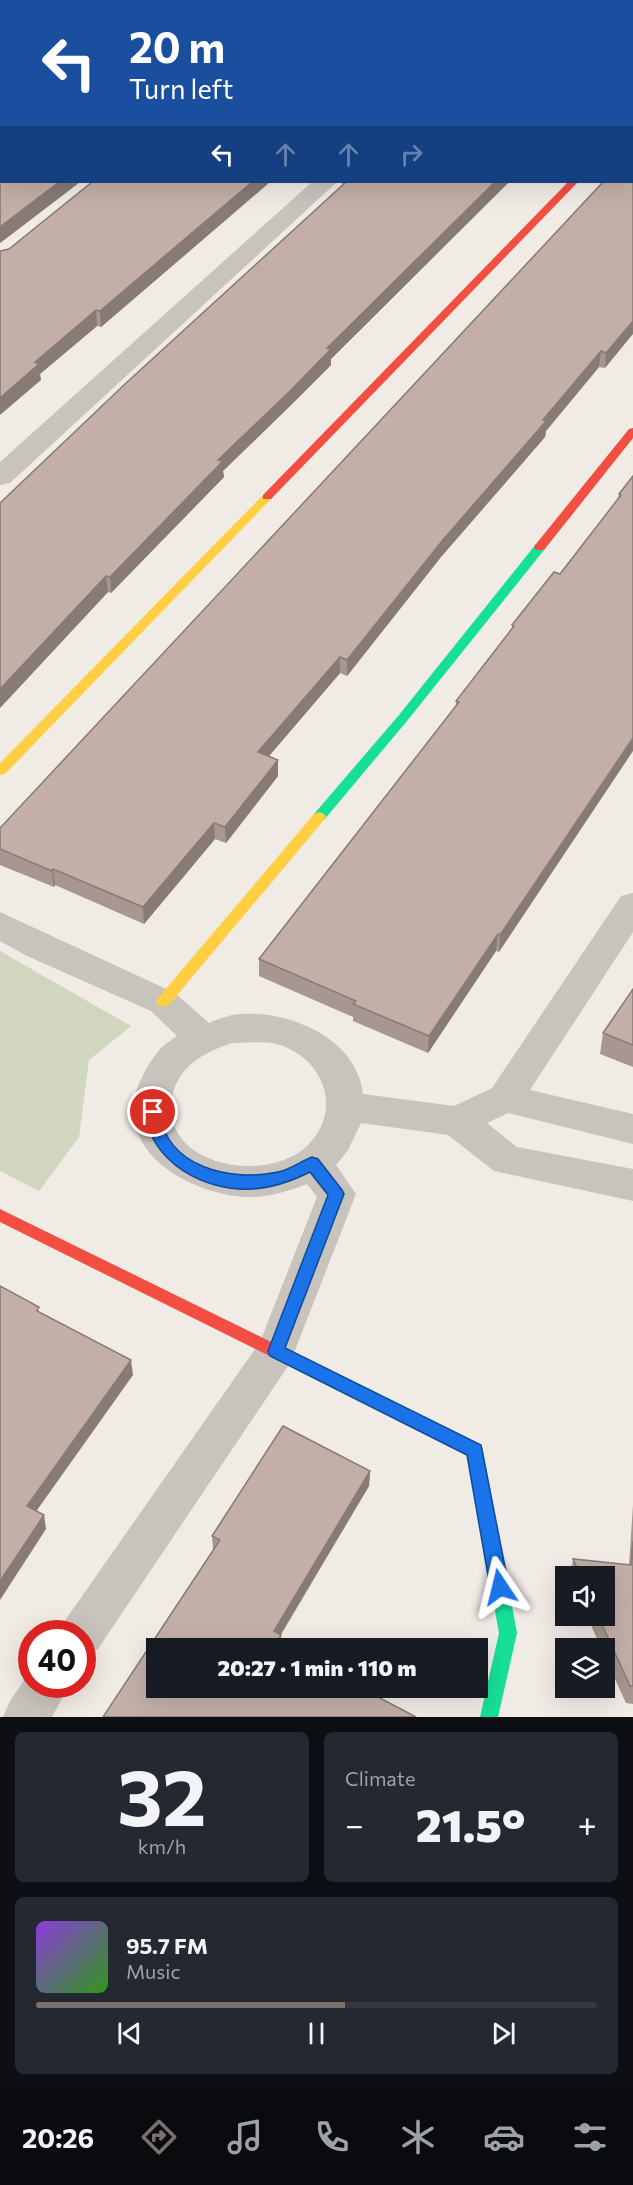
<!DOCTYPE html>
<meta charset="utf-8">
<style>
:root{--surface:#171b24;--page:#242831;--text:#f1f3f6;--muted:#9ea1a6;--line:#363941;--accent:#7a716c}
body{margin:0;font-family:Commissioner,sans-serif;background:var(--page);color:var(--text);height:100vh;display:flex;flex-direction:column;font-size:22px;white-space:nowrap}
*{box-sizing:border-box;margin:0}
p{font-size:20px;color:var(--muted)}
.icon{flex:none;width:33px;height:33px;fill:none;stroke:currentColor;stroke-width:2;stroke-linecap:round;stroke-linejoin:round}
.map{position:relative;height:1717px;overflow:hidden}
.panel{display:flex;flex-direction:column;gap:15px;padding:15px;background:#0d0f14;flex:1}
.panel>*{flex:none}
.banner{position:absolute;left:0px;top:0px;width:633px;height:183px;box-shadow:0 6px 24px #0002;background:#1a4fa0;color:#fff;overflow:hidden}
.buttons{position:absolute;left:555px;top:1566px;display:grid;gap:12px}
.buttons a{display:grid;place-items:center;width:60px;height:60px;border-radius:0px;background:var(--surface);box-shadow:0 6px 24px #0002;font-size:30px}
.speed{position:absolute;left:18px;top:1620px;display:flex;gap:12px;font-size:30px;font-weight:700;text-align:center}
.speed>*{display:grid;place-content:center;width:78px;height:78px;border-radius:50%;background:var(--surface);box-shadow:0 6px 24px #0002;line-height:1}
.speed .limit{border:9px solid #d22;background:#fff;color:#111}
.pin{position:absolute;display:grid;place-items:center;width:51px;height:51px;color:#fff;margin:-26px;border:3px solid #fff;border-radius:50%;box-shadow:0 2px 6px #0007}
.me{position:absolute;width:66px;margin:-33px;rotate:350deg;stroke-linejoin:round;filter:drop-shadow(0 0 4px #0008)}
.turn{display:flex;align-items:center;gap:21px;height:126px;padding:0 30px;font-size:27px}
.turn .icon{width:78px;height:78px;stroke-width:2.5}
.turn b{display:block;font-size:42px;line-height:51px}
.lanes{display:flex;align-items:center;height:57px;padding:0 30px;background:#0003;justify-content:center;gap:30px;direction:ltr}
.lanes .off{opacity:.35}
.big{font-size:45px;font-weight:800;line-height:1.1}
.panel .widget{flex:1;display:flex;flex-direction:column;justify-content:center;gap:9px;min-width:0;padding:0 21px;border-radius:9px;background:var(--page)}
.panel .dial{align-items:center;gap:0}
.dial b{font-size:78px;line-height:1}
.song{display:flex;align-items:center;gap:18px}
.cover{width:72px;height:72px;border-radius:9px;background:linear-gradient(135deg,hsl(270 70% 55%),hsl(110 70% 35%))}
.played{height:6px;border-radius:3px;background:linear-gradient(90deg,var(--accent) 55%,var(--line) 55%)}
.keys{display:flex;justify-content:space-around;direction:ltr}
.heat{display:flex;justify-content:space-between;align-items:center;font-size:33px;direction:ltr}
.panel .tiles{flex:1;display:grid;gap:15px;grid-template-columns:1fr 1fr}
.widget:last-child{grid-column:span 2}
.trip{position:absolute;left:146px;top:1638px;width:342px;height:60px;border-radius:0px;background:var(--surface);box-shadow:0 6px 24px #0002;font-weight:800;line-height:60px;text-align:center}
.menu{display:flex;height:96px;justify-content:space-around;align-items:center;background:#090b0e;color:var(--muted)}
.menu .icon{width:42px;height:42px}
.menu .on{color:var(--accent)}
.menu b{font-size:27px;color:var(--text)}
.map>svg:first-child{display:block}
.green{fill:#d1d6bf}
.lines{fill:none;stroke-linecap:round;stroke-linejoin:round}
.street{fill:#c9c3be;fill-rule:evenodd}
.fast{fill:#16e098;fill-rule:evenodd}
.slow{fill:#ffcf43;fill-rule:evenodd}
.jam{fill:#f24e42;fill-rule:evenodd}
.wall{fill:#a89690}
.shaded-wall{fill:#887a75}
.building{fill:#c3afa7;stroke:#887a75;stroke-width:1.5}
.route{fill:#1a73e8;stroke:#114b97;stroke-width:1.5}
</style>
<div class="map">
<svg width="633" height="1717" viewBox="0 0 633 1717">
<rect width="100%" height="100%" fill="#f0ebe5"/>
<g class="green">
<polygon points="0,0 633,0 633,117 632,2 2,2 1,28"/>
<polygon points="0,951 131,1026 89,1060 79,1137 39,1191 0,1171"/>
</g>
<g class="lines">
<g class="street">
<polygon points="312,182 337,182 10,483 0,485 0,462"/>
<path d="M 633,893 L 633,932 L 530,1090 L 633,1114 L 633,1144 L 508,1113 L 487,1123 L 517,1147 L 633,1169 L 633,1201 L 494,1171 L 448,1135 L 361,1123 L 348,1150 L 336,1165 L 356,1194 L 290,1363 L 98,1649 L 82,1655 L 82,1634 L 60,1634 L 66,1619 L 260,1342 L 317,1197 L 307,1184 C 287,1192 265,1198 244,1197 C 184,1192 108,1147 142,1077 C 151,1059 160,1046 177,1036 L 151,1011 L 27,956 L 0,941 L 0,912 L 175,993 L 209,1023 C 216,1020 224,1017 232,1015 C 283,1007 357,1036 363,1094 L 454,1106 L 492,1088 L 621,896 ZM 232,1043 C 248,1043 268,1040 283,1046 C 325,1062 342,1111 308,1145 C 269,1185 160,1167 172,1098 C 178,1066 203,1053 232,1043 Z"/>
<polygon points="32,1669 32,1684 70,1684 52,1717 3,1717 10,1701"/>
</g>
<g class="fast">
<polygon points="540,543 544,544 546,547 544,550 407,721 324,820 314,820 312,817 314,814 399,715 536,544"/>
<polygon points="386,1399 481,1445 483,1450 517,1633 498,1717 480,1717 499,1633 467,1455 380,1411 378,1406 380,1401"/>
</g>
<g class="slow">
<polygon points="267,494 273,497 271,499 5,774 0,775 0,763 263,495"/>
<polygon points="319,812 324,814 326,817 324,820 168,1006 158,1006 156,1002 158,998 314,814"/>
</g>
<g class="jam">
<polygon points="568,182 578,182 271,499 263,499 263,495"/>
<polygon points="633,428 633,438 544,550 536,550 534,547 536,544 629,429"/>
<polygon points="0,1209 392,1401 394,1406 392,1411 386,1413 380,1411 0,1222"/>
</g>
</g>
<g class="wall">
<polygon points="0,50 2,50 2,182 80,182 0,243"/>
<polygon points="92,182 270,182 101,327 97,326 40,374 41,380 9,249"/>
<polygon points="340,182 509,182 331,359 331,365 289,407 223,471 224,477 111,593 108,592 0,708 0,503 343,184"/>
<polygon points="632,182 605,368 599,367 546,431 545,437 441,557 347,676 340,673 269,756 278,760 278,776 226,843 215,839 144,924 55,885 54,887 0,865 0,828"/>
<polygon points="633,476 499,952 496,951 428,1053 353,1021 353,1017 259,976 259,959 456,706 456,701 512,629 512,625 560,574 618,499 619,494"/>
<polygon points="633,989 633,1067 600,1054 603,1033"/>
<polygon points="370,1471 369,1486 281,1635 281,1645 103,1717 213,1550 212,1536"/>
<polygon points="633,1505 633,1704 626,1703 604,1655 604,1648 601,1648 587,1616 604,1616 604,1576 570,1576 573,1559 629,1565"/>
</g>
<g class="shaded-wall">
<polygon points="59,182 80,182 0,243 0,227"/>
<polygon points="252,182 270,182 101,327 100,311"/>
<polygon points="495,182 509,182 331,359 331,365 289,407 223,471 224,477 111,593 110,577 218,460 327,348"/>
<polygon points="96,310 97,326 40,374 41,380 0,415 0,398 35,362"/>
<polygon points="633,321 633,334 605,368 606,353"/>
<polygon points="601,351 599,367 546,431 545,437 441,557 347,676 347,660 442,541"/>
<polygon points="106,576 108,592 0,708 0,689"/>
<polygon points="340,657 340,673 258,769 258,752"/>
<polygon points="633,738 633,751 499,952 500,935"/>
<polygon points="278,760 278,776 226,843 225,827"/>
<polygon points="214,823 215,839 144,924 143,907"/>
<polygon points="53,869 55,885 54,887 52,871"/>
<polygon points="498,934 496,951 428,1053 429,1036"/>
<polygon points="131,1360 133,1375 30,1520 27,1506"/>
<polygon points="370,1471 369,1486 274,1645 274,1631"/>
<polygon points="44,1515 46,1529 0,1600 0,1581"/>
<polygon points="281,1635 281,1648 277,1642"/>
</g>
<g class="building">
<polygon points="0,50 2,50 2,69 0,68"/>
<polygon points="2,76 2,182 59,182 0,227 0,84"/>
<polygon points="633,153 633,321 606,353 601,351 543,420 546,421 442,541 347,660 340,657 258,752 278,760 225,827 214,823 143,907 53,869 52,871 0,849 0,828 603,182 632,182 632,155"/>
<polygon points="92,182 252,182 100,311 96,310 35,362 39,364 0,398 0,251 9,249"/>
<polygon points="346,182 495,182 327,348 331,349 289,392 218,460 223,461 110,577 106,576 0,689 0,503 125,384"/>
<polygon points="633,476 633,738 500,935 498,934 429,1036 353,1004 356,1001 259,959 459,702 456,701 514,626 512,625 554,572 560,574 621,495 619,494"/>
<polygon points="633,989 633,1045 603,1033"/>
<polygon points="0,1286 39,1307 37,1311 131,1360 27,1506 44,1515 0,1581"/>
<polygon points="283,1426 370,1471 274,1631 281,1635 277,1642 288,1648 156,1648 156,1688 361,1688 416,1717 103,1717 220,1540 212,1536"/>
<polygon points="633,1541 633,1686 630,1686 598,1616 604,1616 604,1576 581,1576 573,1559 631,1565"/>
</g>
<path class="route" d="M 153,1106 L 160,1112 C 166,1168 232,1182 278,1172 C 290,1170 301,1161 312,1157 L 318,1159 L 342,1190 L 344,1194 L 285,1348 L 481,1445 L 509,1587 L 506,1593 L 500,1596 L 493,1593 L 490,1587 L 467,1455 L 270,1356 L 268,1351 L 328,1195 L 310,1172 C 292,1181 273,1188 252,1189 C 205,1192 150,1162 145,1112 Z"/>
</svg>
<div class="buttons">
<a><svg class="icon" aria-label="sound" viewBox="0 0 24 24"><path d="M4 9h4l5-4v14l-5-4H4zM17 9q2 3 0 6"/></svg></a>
<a><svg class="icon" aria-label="layers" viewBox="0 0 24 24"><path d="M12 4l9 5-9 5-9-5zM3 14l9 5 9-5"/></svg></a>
</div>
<div class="speed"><div class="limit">40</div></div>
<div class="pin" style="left:153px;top:1112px;background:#d93025"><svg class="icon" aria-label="arrive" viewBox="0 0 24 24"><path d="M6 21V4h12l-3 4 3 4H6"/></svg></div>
<svg class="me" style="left:500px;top:1587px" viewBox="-20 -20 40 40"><path d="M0-17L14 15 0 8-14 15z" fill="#1a73e8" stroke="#fff" stroke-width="4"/></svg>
<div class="trip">20:27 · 1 min · 110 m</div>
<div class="banner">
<div class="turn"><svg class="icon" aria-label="left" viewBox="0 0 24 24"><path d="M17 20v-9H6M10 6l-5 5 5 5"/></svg><div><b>20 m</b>Turn left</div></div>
<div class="lanes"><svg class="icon" aria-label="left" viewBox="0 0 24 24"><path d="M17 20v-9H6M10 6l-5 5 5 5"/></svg><svg class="icon off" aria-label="ahead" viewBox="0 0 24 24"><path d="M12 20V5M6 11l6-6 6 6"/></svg><svg class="icon off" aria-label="ahead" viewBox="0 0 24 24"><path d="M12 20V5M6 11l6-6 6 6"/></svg><svg class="icon off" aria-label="right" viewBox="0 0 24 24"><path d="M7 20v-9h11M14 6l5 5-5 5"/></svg></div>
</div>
</div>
<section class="panel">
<div class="tiles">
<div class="widget dial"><b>32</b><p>km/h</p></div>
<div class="widget"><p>Climate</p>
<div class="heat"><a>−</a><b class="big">21.5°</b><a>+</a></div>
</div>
<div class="widget">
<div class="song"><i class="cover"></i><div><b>95.7 FM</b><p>Music</p></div></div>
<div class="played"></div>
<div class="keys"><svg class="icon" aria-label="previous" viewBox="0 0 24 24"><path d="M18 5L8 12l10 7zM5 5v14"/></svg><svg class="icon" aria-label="pause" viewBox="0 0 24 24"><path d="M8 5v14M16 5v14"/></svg><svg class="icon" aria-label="next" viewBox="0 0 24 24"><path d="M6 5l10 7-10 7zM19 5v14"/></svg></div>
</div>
</div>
</section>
<nav class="menu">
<b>20:26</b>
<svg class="icon on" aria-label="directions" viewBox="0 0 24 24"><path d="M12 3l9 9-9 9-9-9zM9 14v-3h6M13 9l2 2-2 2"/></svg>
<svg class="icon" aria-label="music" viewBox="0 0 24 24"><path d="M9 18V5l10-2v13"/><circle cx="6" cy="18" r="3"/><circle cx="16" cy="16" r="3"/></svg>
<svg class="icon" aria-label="phone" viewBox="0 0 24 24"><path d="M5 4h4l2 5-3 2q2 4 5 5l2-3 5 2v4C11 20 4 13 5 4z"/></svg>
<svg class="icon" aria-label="climate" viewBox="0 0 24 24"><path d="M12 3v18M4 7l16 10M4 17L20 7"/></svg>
<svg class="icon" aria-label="car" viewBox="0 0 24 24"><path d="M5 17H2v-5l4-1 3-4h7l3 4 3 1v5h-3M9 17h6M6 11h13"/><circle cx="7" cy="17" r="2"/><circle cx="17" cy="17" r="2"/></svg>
<svg class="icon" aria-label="filters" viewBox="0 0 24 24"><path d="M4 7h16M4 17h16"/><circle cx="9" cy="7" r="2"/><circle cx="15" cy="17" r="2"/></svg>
</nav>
